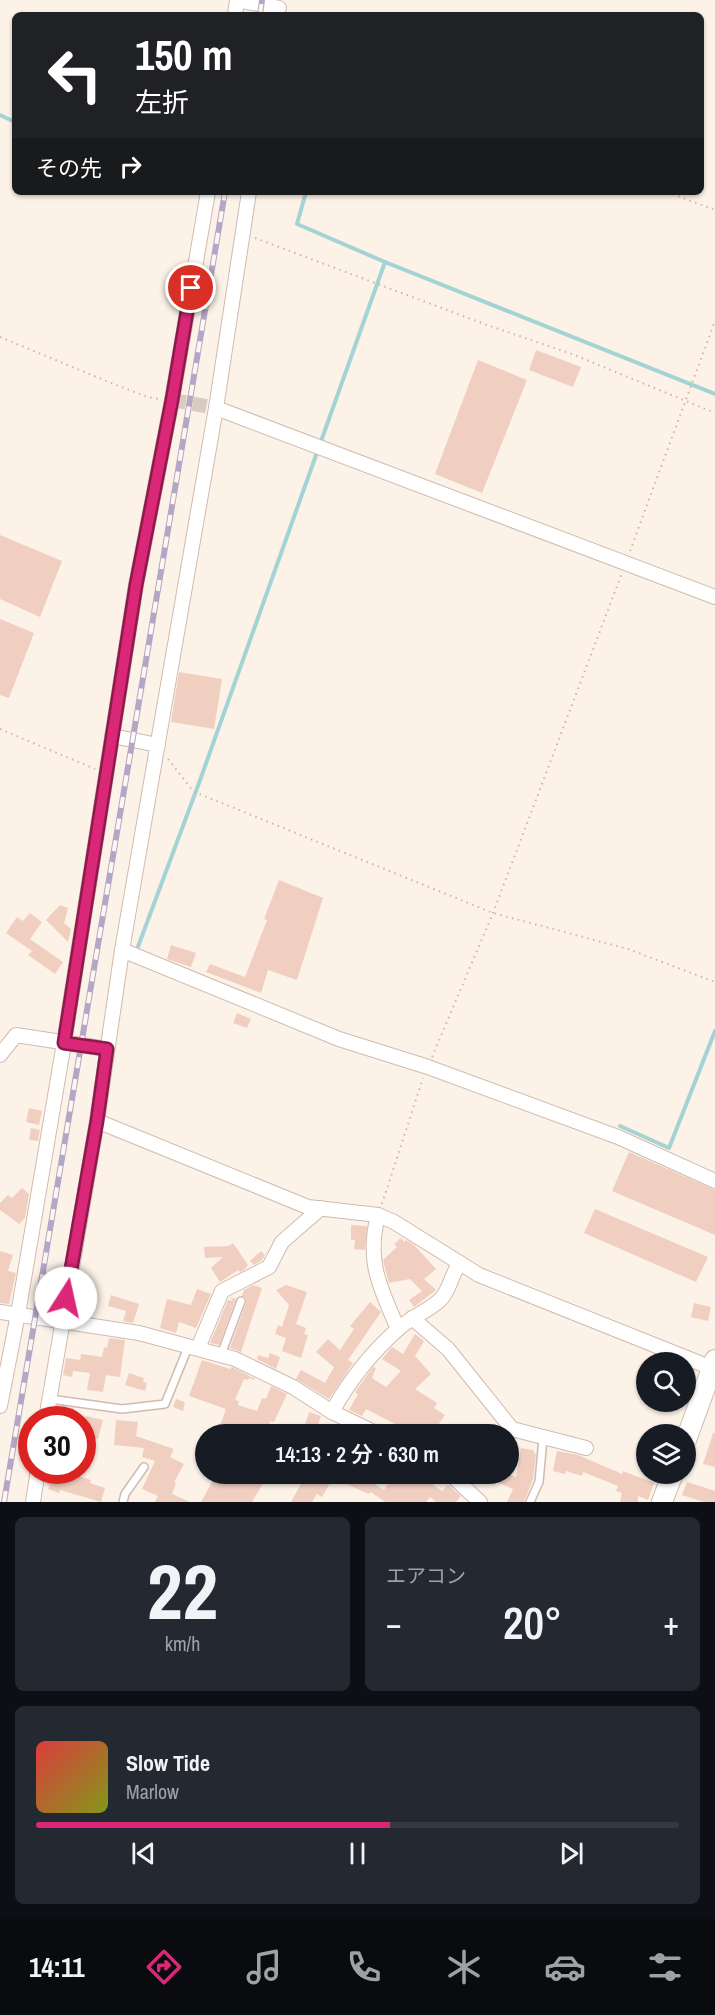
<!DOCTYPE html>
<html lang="ja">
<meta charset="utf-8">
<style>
:root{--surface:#171b24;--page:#242831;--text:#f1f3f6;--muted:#9ea1a6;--line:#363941;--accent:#db2777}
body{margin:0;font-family:"Archivo Narrow","Noto Sans JP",sans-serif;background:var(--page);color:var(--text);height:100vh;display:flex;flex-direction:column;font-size:22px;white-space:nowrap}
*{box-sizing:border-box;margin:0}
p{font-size:20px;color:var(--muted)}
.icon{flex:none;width:33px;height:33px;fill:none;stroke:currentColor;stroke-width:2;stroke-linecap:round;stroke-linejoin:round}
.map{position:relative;height:1502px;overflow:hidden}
.drawer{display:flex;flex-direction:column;gap:15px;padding:15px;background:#0d0f14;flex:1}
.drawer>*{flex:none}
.hud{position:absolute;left:12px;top:12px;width:692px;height:183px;border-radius:9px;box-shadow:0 2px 4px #0004;background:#202124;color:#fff;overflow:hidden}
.buttons{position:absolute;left:636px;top:1352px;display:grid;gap:12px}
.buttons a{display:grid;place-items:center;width:60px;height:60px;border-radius:50%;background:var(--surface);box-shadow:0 2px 4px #0004;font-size:30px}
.speed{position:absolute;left:18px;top:1406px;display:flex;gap:12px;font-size:30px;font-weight:700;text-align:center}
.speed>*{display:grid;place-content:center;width:78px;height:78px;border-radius:50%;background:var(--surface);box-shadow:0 2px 4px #0004;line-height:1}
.speed .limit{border:9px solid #d22;background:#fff;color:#111}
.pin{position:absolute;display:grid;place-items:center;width:51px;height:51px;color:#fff;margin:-26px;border:3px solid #fff;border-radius:50%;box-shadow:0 2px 6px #0007}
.me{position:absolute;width:66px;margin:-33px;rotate:10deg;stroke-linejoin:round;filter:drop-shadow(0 0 4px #0008)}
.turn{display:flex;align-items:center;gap:21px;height:126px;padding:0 24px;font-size:27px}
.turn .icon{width:78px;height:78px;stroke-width:2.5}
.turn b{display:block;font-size:42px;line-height:51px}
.then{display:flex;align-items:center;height:57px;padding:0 24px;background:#0003;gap:12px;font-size:22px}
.big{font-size:45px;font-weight:600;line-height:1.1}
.drawer .card{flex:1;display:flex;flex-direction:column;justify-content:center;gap:9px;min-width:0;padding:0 21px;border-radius:9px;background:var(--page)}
.drawer .dial{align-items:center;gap:0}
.dial b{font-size:78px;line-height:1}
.song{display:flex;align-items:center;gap:18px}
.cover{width:72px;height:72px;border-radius:9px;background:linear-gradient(135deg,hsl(0 70% 55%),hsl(70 70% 35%))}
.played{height:6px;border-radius:3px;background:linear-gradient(90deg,var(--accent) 55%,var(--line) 55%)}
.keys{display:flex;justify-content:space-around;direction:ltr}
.heat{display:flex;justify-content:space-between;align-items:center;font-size:33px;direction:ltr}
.drawer .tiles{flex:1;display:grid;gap:15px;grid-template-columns:1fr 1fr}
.card:last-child{grid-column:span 2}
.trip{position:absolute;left:195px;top:1424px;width:324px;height:60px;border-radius:30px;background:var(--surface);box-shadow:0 2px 4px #0004;font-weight:600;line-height:60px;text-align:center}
.tabs{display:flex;height:96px;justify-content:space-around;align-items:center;background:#090b0e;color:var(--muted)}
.tabs .icon{width:42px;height:42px}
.tabs .active{color:var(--accent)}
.tabs b{font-size:27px;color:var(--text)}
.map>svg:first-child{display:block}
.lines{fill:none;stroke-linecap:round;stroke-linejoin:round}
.stream{stroke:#a4d3d6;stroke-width:4}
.building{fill:#f0cfc1}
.street-tunnel{stroke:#dacbc1;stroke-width:14;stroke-dasharray:14 7;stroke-linecap:butt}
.lane-casing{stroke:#cfbbb1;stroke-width:10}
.street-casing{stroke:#cfbbb1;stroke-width:16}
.secondary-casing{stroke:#d2bbaf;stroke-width:22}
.path{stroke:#d5b2a4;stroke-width:2;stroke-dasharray:1.5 4.5;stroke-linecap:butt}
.lane{stroke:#fff;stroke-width:7}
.street{stroke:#fff;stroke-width:14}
.secondary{stroke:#fff;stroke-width:20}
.rail-casing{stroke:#b4a6c5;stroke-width:6}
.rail{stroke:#fef7ef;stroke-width:4;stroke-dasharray:11;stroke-linecap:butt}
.route-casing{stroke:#8e194d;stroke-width:15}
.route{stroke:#db2777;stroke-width:10}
</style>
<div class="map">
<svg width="715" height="1502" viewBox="0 0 715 1502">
<rect width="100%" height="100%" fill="#fcf2e8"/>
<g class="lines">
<g class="stream">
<polyline points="0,115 15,122"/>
<polyline points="306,192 297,224 385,262 715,394"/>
<polyline points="136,952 199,783 385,262"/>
<polyline points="620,1126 669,1148 715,1031"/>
</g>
</g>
<g class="building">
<polygon points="536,350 581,367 573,387 529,370"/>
<polygon points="478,360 527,380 482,493 435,474"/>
<polygon points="0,535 62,561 40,617 0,599"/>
<polygon points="0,619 34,633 9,698 0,695"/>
<polygon points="179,672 222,679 214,729 171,722"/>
<polygon points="279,880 323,898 297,980 268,970 261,993 206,972 210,964 245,977 267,920 264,919"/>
<polygon points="60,905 68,908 64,923 71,929 68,942 46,920"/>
<polygon points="30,913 42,922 30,939 63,962 55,974 28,955 32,951 6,933 17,917 23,921"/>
<polygon points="171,945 196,953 191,967 167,959"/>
<polygon points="237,1013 251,1019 247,1028 233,1023"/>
<polygon points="29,1108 42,1111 39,1125 26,1122"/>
<polygon points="31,1128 40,1130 38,1141 29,1140"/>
<polygon points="629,1152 715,1190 715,1235 612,1191"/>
<polygon points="22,1188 29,1194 25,1218 19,1224 0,1210 0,1203 8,1195 12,1198"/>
<polygon points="595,1209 708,1257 696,1282 584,1233"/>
<polygon points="351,1225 367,1226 365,1250 354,1249 355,1240 351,1240"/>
<polygon points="401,1238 404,1242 406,1240 414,1245 436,1269 424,1279 436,1290 414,1307 409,1300 422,1291 410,1279 389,1283 386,1272 383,1260 397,1247 394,1244"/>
<polygon points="233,1243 248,1265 244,1270 240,1272 238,1270 220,1282 211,1268 223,1257 205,1258 204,1247 228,1246"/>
<polygon points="0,1251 13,1255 8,1271 16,1273 9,1304 0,1303"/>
<polygon points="261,1251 265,1255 262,1260 254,1265 250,1261"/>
<polygon points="253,1285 262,1288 241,1352 230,1348 246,1303 246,1298 242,1296 244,1290"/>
<polygon points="286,1285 307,1292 296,1324 306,1328 304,1334 308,1335 301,1358 282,1351 286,1338 275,1334 278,1325 282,1327 289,1305 276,1290"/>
<polygon points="197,1289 211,1294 196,1328 179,1322 176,1333 160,1328 167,1299 191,1305"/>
<polygon points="111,1295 139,1304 133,1323 123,1321 126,1311 108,1306"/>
<polygon points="230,1297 236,1299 219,1345 210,1343 228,1300 233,1301"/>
<polygon points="370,1302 381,1312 348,1360 353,1363 329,1399 296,1379 301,1370 325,1383 334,1367 316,1352 328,1339 340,1350 354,1329 350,1326"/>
<polygon points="694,1303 711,1307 708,1321 691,1317"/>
<polygon points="415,1334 424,1341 415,1356 431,1374 415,1389 437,1403 434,1408 445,1415 432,1434 400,1434 403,1428 366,1409 362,1416 349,1410 358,1394 355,1392 373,1367 376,1368 372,1378 386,1387 401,1371 382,1359 392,1347 403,1354"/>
<polygon points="109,1338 125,1340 120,1377 106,1375 103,1392 87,1390 90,1373 73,1371 72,1377 63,1375 66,1358 80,1360 81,1354 102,1357 104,1347 107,1348"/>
<polygon points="270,1353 280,1357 276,1369 257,1359 258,1355 268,1358"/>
<polygon points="202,1360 230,1369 232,1367 255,1379 254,1380 249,1378 248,1380 244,1379 235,1400 239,1401 238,1405 257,1411 262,1398 266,1399 271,1386 287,1394 274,1422 270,1421 266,1434 236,1434 219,1429 226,1409 189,1396"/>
<polygon points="129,1373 144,1378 143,1382 147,1383 145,1391 125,1385"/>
<polygon points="176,1399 185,1402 183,1411 173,1407"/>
<polygon points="73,1408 76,1419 64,1419 62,1410"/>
<polygon points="309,1412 321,1416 315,1434 302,1434"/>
<polygon points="86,1416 103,1420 98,1439 82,1435"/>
<polygon points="116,1420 138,1422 136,1436 174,1449 170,1457 184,1464 174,1482 176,1483 172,1494 190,1502 155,1502 158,1496 142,1489 155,1461 142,1457 144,1448 114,1445"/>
<polygon points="713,1433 715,1433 715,1467 703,1464"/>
<polygon points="521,1448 533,1450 536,1455 533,1479 524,1502 507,1502 513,1489 475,1473 505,1473 516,1477"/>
<polygon points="557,1451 578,1455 622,1474 623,1471 654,1483 648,1500 638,1496 638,1502 620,1502 622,1493 616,1491 618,1486 583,1472 582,1476 566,1471 565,1474 553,1471"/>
<polygon points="52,1470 76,1470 75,1475 91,1480 90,1483 105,1488 101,1502 60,1490 59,1493 48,1489 50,1485 47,1484"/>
<polygon points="217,1473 269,1473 252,1502 201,1502"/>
<polygon points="307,1473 367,1473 365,1478 384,1490 394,1475 401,1480 406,1473 416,1473 442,1491 448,1485 461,1496 456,1502 436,1502 430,1497 426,1502 385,1502 371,1492 369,1494 333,1478 322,1497 317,1494 312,1502 291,1502"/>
<polygon points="687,1482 715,1491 715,1502 704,1502 682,1495"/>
</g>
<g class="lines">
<polyline class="street-tunnel" points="172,400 216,408"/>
<defs>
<g id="lane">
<polyline points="221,1355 241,1301"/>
<polyline points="50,1399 122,1409 165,1404 189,1345"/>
<polyline points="123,1502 125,1494 144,1467"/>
<polyline points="530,1502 539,1482 543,1438"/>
</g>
<g id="street">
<polyline points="237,0 279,8"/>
<polyline points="235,15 237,0"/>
<polyline points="216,408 715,597"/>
<polyline points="112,736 158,745"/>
<polyline points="122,950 339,1039 428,1067 618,1137 715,1181"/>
<polyline points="0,1055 16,1035 107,1049"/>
<polyline points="97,1121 308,1207 378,1215 394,1222 479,1275 712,1368"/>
<path d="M 378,1215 C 366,1262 380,1287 398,1329"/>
<polyline points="0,1312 139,1333 235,1359 293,1387 332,1412 378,1434"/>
<polyline points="412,1318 448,1349 512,1429 586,1448"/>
<polyline points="198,1348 222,1291 269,1267 282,1242 321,1208"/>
<polyline points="0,1406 18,1314 64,1043 136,585 172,400 208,192"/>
<path d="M 332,1412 C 350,1379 370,1354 398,1329 C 411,1317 428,1311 440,1300 C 450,1291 451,1274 460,1263"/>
<polyline points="46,1419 97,1121 122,950 216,408 249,192"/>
<polyline points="449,1473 480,1502"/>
<polyline points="33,1502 38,1470"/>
</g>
<g id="secondary">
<polyline points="686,1440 715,1360"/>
<polyline points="662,1502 673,1473"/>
</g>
</defs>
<use href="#lane" class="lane-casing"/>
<use href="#street" class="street-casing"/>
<use href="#secondary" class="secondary-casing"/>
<g class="path">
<polyline points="667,192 715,210"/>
<polyline points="255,238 487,325 572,354 715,413"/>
<polyline points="0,337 116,385 148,397 159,399"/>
<polyline points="630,551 715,321"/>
<polyline points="0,729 95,769"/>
<polyline points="168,759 193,791 197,793 493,913 628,949 715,982"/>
<polyline points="432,1057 493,913 622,573"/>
<polyline points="382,1204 423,1078"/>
</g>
<use href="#lane" class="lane"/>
<use href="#street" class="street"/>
<use href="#secondary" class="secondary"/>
<defs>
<g id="rail">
<polyline points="260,15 262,0"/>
<polyline points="4,1502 225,192"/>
</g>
</defs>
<use href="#rail" class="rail-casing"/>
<use href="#rail" class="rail"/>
</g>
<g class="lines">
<defs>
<polyline id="route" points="66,1298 97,1121 107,1049 64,1043 136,585 172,400 191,288"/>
</defs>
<use href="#route" class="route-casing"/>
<use href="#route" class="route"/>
</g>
</svg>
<div class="buttons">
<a><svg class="icon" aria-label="search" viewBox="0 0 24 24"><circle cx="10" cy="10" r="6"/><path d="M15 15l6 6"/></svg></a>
<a><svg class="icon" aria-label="layers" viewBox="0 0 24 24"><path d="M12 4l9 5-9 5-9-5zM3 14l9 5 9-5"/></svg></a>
</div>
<div class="speed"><div class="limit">30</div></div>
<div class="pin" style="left:191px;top:288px;background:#d93025"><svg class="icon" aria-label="arrive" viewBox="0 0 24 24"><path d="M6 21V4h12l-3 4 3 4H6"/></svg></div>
<svg class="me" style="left:66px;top:1298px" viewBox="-20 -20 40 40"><circle r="19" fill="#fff"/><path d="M0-13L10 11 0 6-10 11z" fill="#db2777"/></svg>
<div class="trip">14:13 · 2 分 · 630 m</div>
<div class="hud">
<div class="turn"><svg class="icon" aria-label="left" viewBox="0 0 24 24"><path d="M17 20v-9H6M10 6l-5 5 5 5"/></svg><div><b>150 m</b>左折</div></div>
<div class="then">その先<svg class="icon" aria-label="right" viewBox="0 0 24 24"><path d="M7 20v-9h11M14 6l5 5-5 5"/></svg></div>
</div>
</div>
<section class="drawer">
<div class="tiles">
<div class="card dial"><b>22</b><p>km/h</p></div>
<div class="card"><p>エアコン</p>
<div class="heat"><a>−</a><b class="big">20°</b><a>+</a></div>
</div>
<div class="card">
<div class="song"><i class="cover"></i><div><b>Slow Tide</b><p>Marlow</p></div></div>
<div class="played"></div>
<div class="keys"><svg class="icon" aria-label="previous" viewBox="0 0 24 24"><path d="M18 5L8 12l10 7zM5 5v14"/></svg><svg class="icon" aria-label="pause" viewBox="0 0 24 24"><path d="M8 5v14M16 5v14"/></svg><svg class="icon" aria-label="next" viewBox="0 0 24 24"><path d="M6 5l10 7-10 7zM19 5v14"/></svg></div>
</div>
</div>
</section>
<nav class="tabs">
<b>14:11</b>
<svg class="icon active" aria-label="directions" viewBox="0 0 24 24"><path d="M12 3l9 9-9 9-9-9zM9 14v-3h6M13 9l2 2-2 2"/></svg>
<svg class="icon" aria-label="music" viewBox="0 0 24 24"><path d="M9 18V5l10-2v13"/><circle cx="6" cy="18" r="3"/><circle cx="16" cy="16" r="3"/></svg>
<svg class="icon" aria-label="phone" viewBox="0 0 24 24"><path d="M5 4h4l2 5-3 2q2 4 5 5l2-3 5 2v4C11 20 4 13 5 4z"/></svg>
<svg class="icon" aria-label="climate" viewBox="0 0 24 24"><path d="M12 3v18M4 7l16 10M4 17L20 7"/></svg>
<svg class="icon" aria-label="car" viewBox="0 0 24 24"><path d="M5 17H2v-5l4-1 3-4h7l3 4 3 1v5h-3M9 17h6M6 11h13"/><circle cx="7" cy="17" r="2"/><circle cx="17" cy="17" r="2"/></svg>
<svg class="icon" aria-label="filters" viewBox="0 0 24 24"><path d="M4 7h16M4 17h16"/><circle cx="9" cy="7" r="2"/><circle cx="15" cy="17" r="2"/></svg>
</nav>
